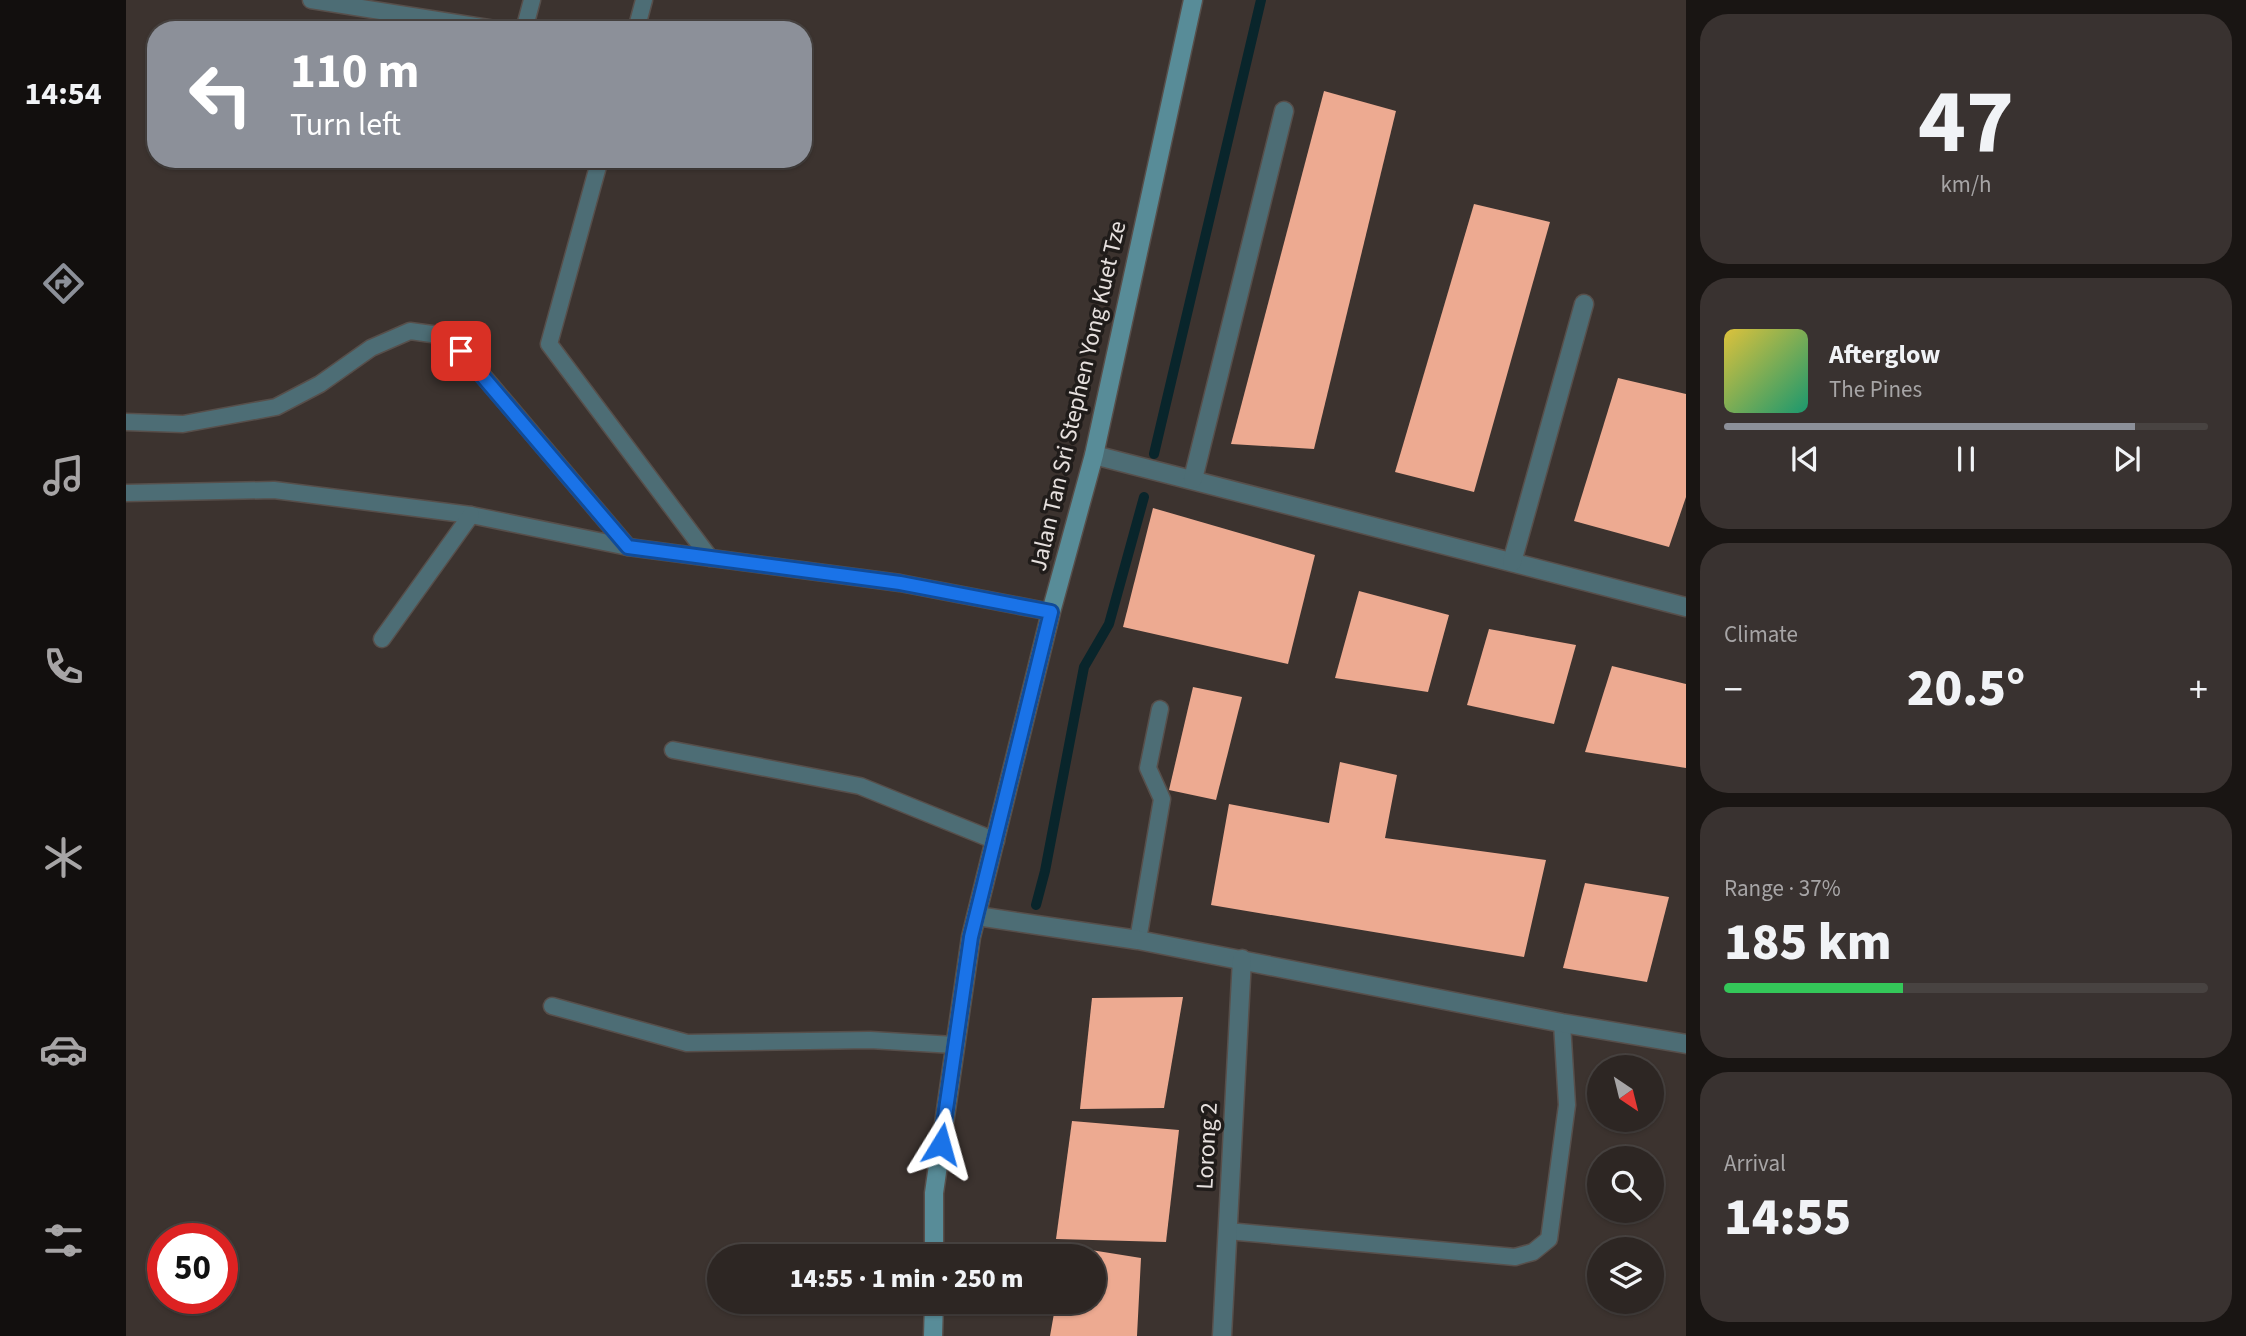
<!DOCTYPE html>
<meta charset="utf-8">
<style>
:root{--surface:#2d2623;--page:#393230;--text:#f1f3f6;--muted:#a7a5a6;--line:#484341;--accent:#8c9099}
body{margin:0;font-family:"Source Sans 3",sans-serif;background:var(--page);color:var(--text);height:100vh;display:flex;flex-direction:column;font-size:26px;white-space:nowrap}
*{box-sizing:border-box;margin:0}
p{font-size:23px;color:var(--muted)}
.icon{flex:none;width:38px;height:38px;fill:none;stroke:currentColor;stroke-width:2;stroke-linecap:round;stroke-linejoin:round}
.map{position:relative;flex:1;overflow:hidden}
.sheet{display:flex;flex-direction:column;gap:14px;padding:14px;background:#191513;width:560px}
.sheet>*{flex:none}
.hud{position:absolute;left:21px;top:21px;width:665px;height:147px;border-radius:28px;box-shadow:0 2px 5px #0004,0 0 0 2px var(--line);background:#8c9099;color:#fff;overflow:hidden}
.needle{width:46px;rotate:145deg}
.tools{position:absolute;left:1461px;top:1055px;display:grid;gap:14px}
.tools a{display:grid;place-items:center;width:77px;height:77px;border-radius:50%;background:var(--surface);box-shadow:0 2px 5px #0004,0 0 0 2px var(--line);font-size:35px}
.speed{position:absolute;left:21px;top:1223px;display:flex;gap:14px;font-size:35px;font-weight:700;text-align:center}
.speed>*{display:grid;place-content:center;width:91px;height:91px;border-radius:50%;background:var(--surface);box-shadow:0 2px 5px #0004,0 0 0 2px var(--line);line-height:1}
.speed .limit{border:10px solid #d22;background:#fff;color:#111}
.pin{position:absolute;display:grid;place-items:center;width:60px;height:60px;color:#fff;margin:-30px;border-radius:14px;box-shadow:0 4px 10px #0006}
.me{position:absolute;width:77px;margin:-38px;rotate:8deg;stroke-linejoin:round;filter:drop-shadow(0 0 5px #0008)}
.turn{display:flex;align-items:center;gap:24px;height:147px;padding:0 28px;font-size:32px}
.turn .icon{width:91px;height:91px;stroke-width:2.5}
.turn b{display:block;font-size:49px;line-height:60px}
.big{font-size:52px;font-weight:800;line-height:1.1}
.sheet .tile{flex:1;display:flex;flex-direction:column;justify-content:center;gap:10px;min-width:0;padding:0 24px;border-radius:28px;background:var(--page)}
.sheet .dial{align-items:center;gap:0}
.dial b{font-size:91px;line-height:1}
.song{display:flex;align-items:center;gap:21px}
.cover{width:84px;height:84px;border-radius:10px;background:linear-gradient(135deg,hsl(50 70% 55%),hsl(160 70% 35%))}
.played{height:7px;border-radius:4px;background:linear-gradient(90deg,var(--accent) 85%,var(--line) 85%)}
.keys{display:flex;justify-content:space-around;direction:ltr}
.heat{display:flex;justify-content:space-between;align-items:center;font-size:38px;direction:ltr}
.charge{height:10px;border-radius:5px;background:linear-gradient(90deg,#34c759 37%,var(--line) 0)}
.trip{position:absolute;left:581px;top:1244px;width:399px;height:70px;border-radius:35px;background:var(--surface);box-shadow:0 2px 5px #0004,0 0 0 2px var(--line);font-weight:800;line-height:70px;text-align:center}
main{display:flex;flex:1;min-height:0}
.tab-bar{display:flex;flex-direction:column;width:126px;justify-content:space-around;align-items:center;background:#120f0e;color:var(--muted)}
.tab-bar .icon{width:49px;height:49px}
.tab-bar .active{color:var(--accent)}
.tab-bar b{font-size:32px;color:var(--text)}
.map>svg:first-child{display:block}
.lines{fill:none;stroke-linecap:round;stroke-linejoin:round}
.stream{stroke:#09252b;stroke-width:10}
.building{fill:#edaa91}
.lane-casing{stroke:#574f4b;stroke-width:19}
.street-casing{stroke:#574f4b;stroke-width:21}
.secondary-casing{stroke:#574f4b;stroke-width:21}
.lane{stroke:#4d6d75;stroke-width:16}
.street{stroke:#4d6d75;stroke-width:18}
.secondary{stroke:#588c98;stroke-width:18}
.route-casing{stroke:#114b97;stroke-width:18}
.route{stroke:#1a73e8;stroke-width:12}
.labels{text-anchor:middle;dominant-baseline:central;stroke-width:7;stroke-linejoin:round;paint-order:stroke}
.street-label{font-size:24px;fill:#e6e0de;stroke:#201c1a}
</style>
<main>
<nav class="tab-bar">
<b>14:54</b>
<svg class="icon active" aria-label="directions" viewBox="0 0 24 24"><path d="M12 3l9 9-9 9-9-9zM9 14v-3h6M13 9l2 2-2 2"/></svg>
<svg class="icon" aria-label="music" viewBox="0 0 24 24"><path d="M9 18V5l10-2v13"/><circle cx="6" cy="18" r="3"/><circle cx="16" cy="16" r="3"/></svg>
<svg class="icon" aria-label="phone" viewBox="0 0 24 24"><path d="M5 4h4l2 5-3 2q2 4 5 5l2-3 5 2v4C11 20 4 13 5 4z"/></svg>
<svg class="icon" aria-label="climate" viewBox="0 0 24 24"><path d="M12 3v18M4 7l16 10M4 17L20 7"/></svg>
<svg class="icon" aria-label="car" viewBox="0 0 24 24"><path d="M5 17H2v-5l4-1 3-4h7l3 4 3 1v5h-3M9 17h6M6 11h13"/><circle cx="7" cy="17" r="2"/><circle cx="17" cy="17" r="2"/></svg>
<svg class="icon" aria-label="filters" viewBox="0 0 24 24"><path d="M4 7h16M4 17h16"/><circle cx="9" cy="7" r="2"/><circle cx="15" cy="17" r="2"/></svg>
</nav>
<div class="map">
<svg width="1560" height="1336" viewBox="0 0 1560 1336">
<rect width="100%" height="100%" fill="#3c332f"/>
<g class="lines">
<g class="stream">
<polyline points="1028,454 1135,0"/>
<polyline points="910,905 919,871 958,667 983,624 1018,497"/>
</g>
</g>
<g class="building">
<polygon points="1198,91 1270,111 1188,449 1105,444"/>
<polygon points="1348,204 1424,222 1348,492 1269,472"/>
<polygon points="1492,378 1560,394 1560,497 1543,547 1448,521"/>
<polygon points="1027,508 1189,555 1162,664 997,627"/>
<polygon points="1233,591 1323,615 1302,692 1209,678"/>
<polygon points="1363,629 1450,645 1428,724 1341,705"/>
<polygon points="1486,666 1560,684 1560,768 1459,752"/>
<polygon points="1067,687 1116,697 1090,800 1043,790"/>
<polygon points="1214,762 1271,775 1259,838 1420,860 1398,957 1085,905 1103,804 1203,823"/>
<polygon points="1459,883 1543,897 1521,982 1437,968"/>
<polygon points="1057,997 1038,1108 954,1109 966,998"/>
<polygon points="946,1121 1053,1130 1040,1242 930,1239"/>
<polygon points="940,1246 1015,1258 1011,1336 924,1336 930,1302 968,1302 968,1256 938,1256"/>
</g>
<g class="lines">
<defs>
<g id="lane">
<polyline points="185,0 375,30"/>
<polyline points="398,30 406,0"/>
<polyline points="510,30 518,0"/>
<polyline points="474,159 423,344 584,558"/>
<polyline points="0,422 57,424 150,407 194,384 245,348 284,331 313,335 336,351 502,547"/>
<polyline points="0,493 148,490 345,515 502,547 774,583 925,612"/>
<polyline points="256,639 345,515"/>
<polyline points="547,750 734,786 870,841"/>
<polyline points="1012,940 1036,799 1022,768 1034,709"/>
<polyline points="426,1006 561,1043 744,1040 828,1045"/>
<polyline points="1101,1231 1389,1257 1407,1252 1423,1239 1441,1105 1436,1023"/>
</g>
<g id="street">
<polyline points="968,455 1560,607"/>
<polyline points="1067,479 1158,111"/>
<polyline points="1386,562 1458,304"/>
<polyline points="851,916 1012,940 1436,1023 1560,1044"/>
<polyline points="1096,1336 1116,959"/>
</g>
<g id="secondary">
<polyline points="808,1256 808,1193 845,937 925,612 968,455 1067,0"/>
<polyline points="807,1336 808,1302"/>
</g>
</defs>
<use href="#lane" class="lane-casing"/>
<use href="#street" class="street-casing"/>
<use href="#secondary" class="secondary-casing"/>
<use href="#lane" class="lane"/>
<use href="#street" class="street"/>
<use href="#secondary" class="secondary"/>
</g>
<g class="lines">
<defs>
<polyline id="route" points="335,351 502,547 774,583 925,612 845,937 815,1144"/>
</defs>
<use href="#route" class="route-casing"/>
<use href="#route" class="route"/>
</g>
<g class="labels">
<g class="street-label">
<text transform="translate(952 396) rotate(-77)">Jalan Tan Sri Stephen Yong Kuet Tze</text>
<text transform="translate(1081 1146) rotate(-87)">Lorong 2</text>
</g>
</g>
</svg>
<div class="tools">
<a><svg class="needle" viewBox="-14 -14 28 28"><path d="M0-13l5 13h-10z" fill="#e53935"/><path d="M0 13l5-13h-10z" fill="#a7a5a6"/></svg></a>
<a><svg class="icon" aria-label="search" viewBox="0 0 24 24"><circle cx="10" cy="10" r="6"/><path d="M15 15l6 6"/></svg></a>
<a><svg class="icon" aria-label="layers" viewBox="0 0 24 24"><path d="M12 4l9 5-9 5-9-5zM3 14l9 5 9-5"/></svg></a>
</div>
<div class="speed"><div class="limit">50</div></div>
<div class="pin" style="left:335px;top:351px;background:#d93025"><svg class="icon" aria-label="arrive" viewBox="0 0 24 24"><path d="M6 21V4h12l-3 4 3 4H6"/></svg></div>
<svg class="me" style="left:815px;top:1144px" viewBox="-20 -20 40 40"><path d="M0-17L14 15 0 8-14 15z" fill="#1a73e8" stroke="#fff" stroke-width="4"/></svg>
<div class="trip">14:55 · 1 min · 250 m</div>
<div class="hud">
<div class="turn"><svg class="icon" aria-label="left" viewBox="0 0 24 24"><path d="M17 20v-9H6M10 6l-5 5 5 5"/></svg><div><b>110 m</b>Turn left</div></div>
</div>
</div>
<section class="sheet">
<div class="tile dial"><b>47</b><p>km/h</p></div>
<div class="tile">
<div class="song"><i class="cover"></i><div><b>Afterglow</b><p>The Pines</p></div></div>
<div class="played"></div>
<div class="keys"><svg class="icon" aria-label="previous" viewBox="0 0 24 24"><path d="M18 5L8 12l10 7zM5 5v14"/></svg><svg class="icon" aria-label="pause" viewBox="0 0 24 24"><path d="M8 5v14M16 5v14"/></svg><svg class="icon" aria-label="next" viewBox="0 0 24 24"><path d="M6 5l10 7-10 7zM19 5v14"/></svg></div>
</div>
<div class="tile"><p>Climate</p>
<div class="heat"><a>−</a><b class="big">20.5°</b><a>+</a></div>
</div>
<div class="tile"><p>Range · 37%</p><b class="big">185 km</b><div class="charge"></div></div>
<div class="tile"><p>Arrival</p><b class="big">14:55</b></div>
</section>
</main>
